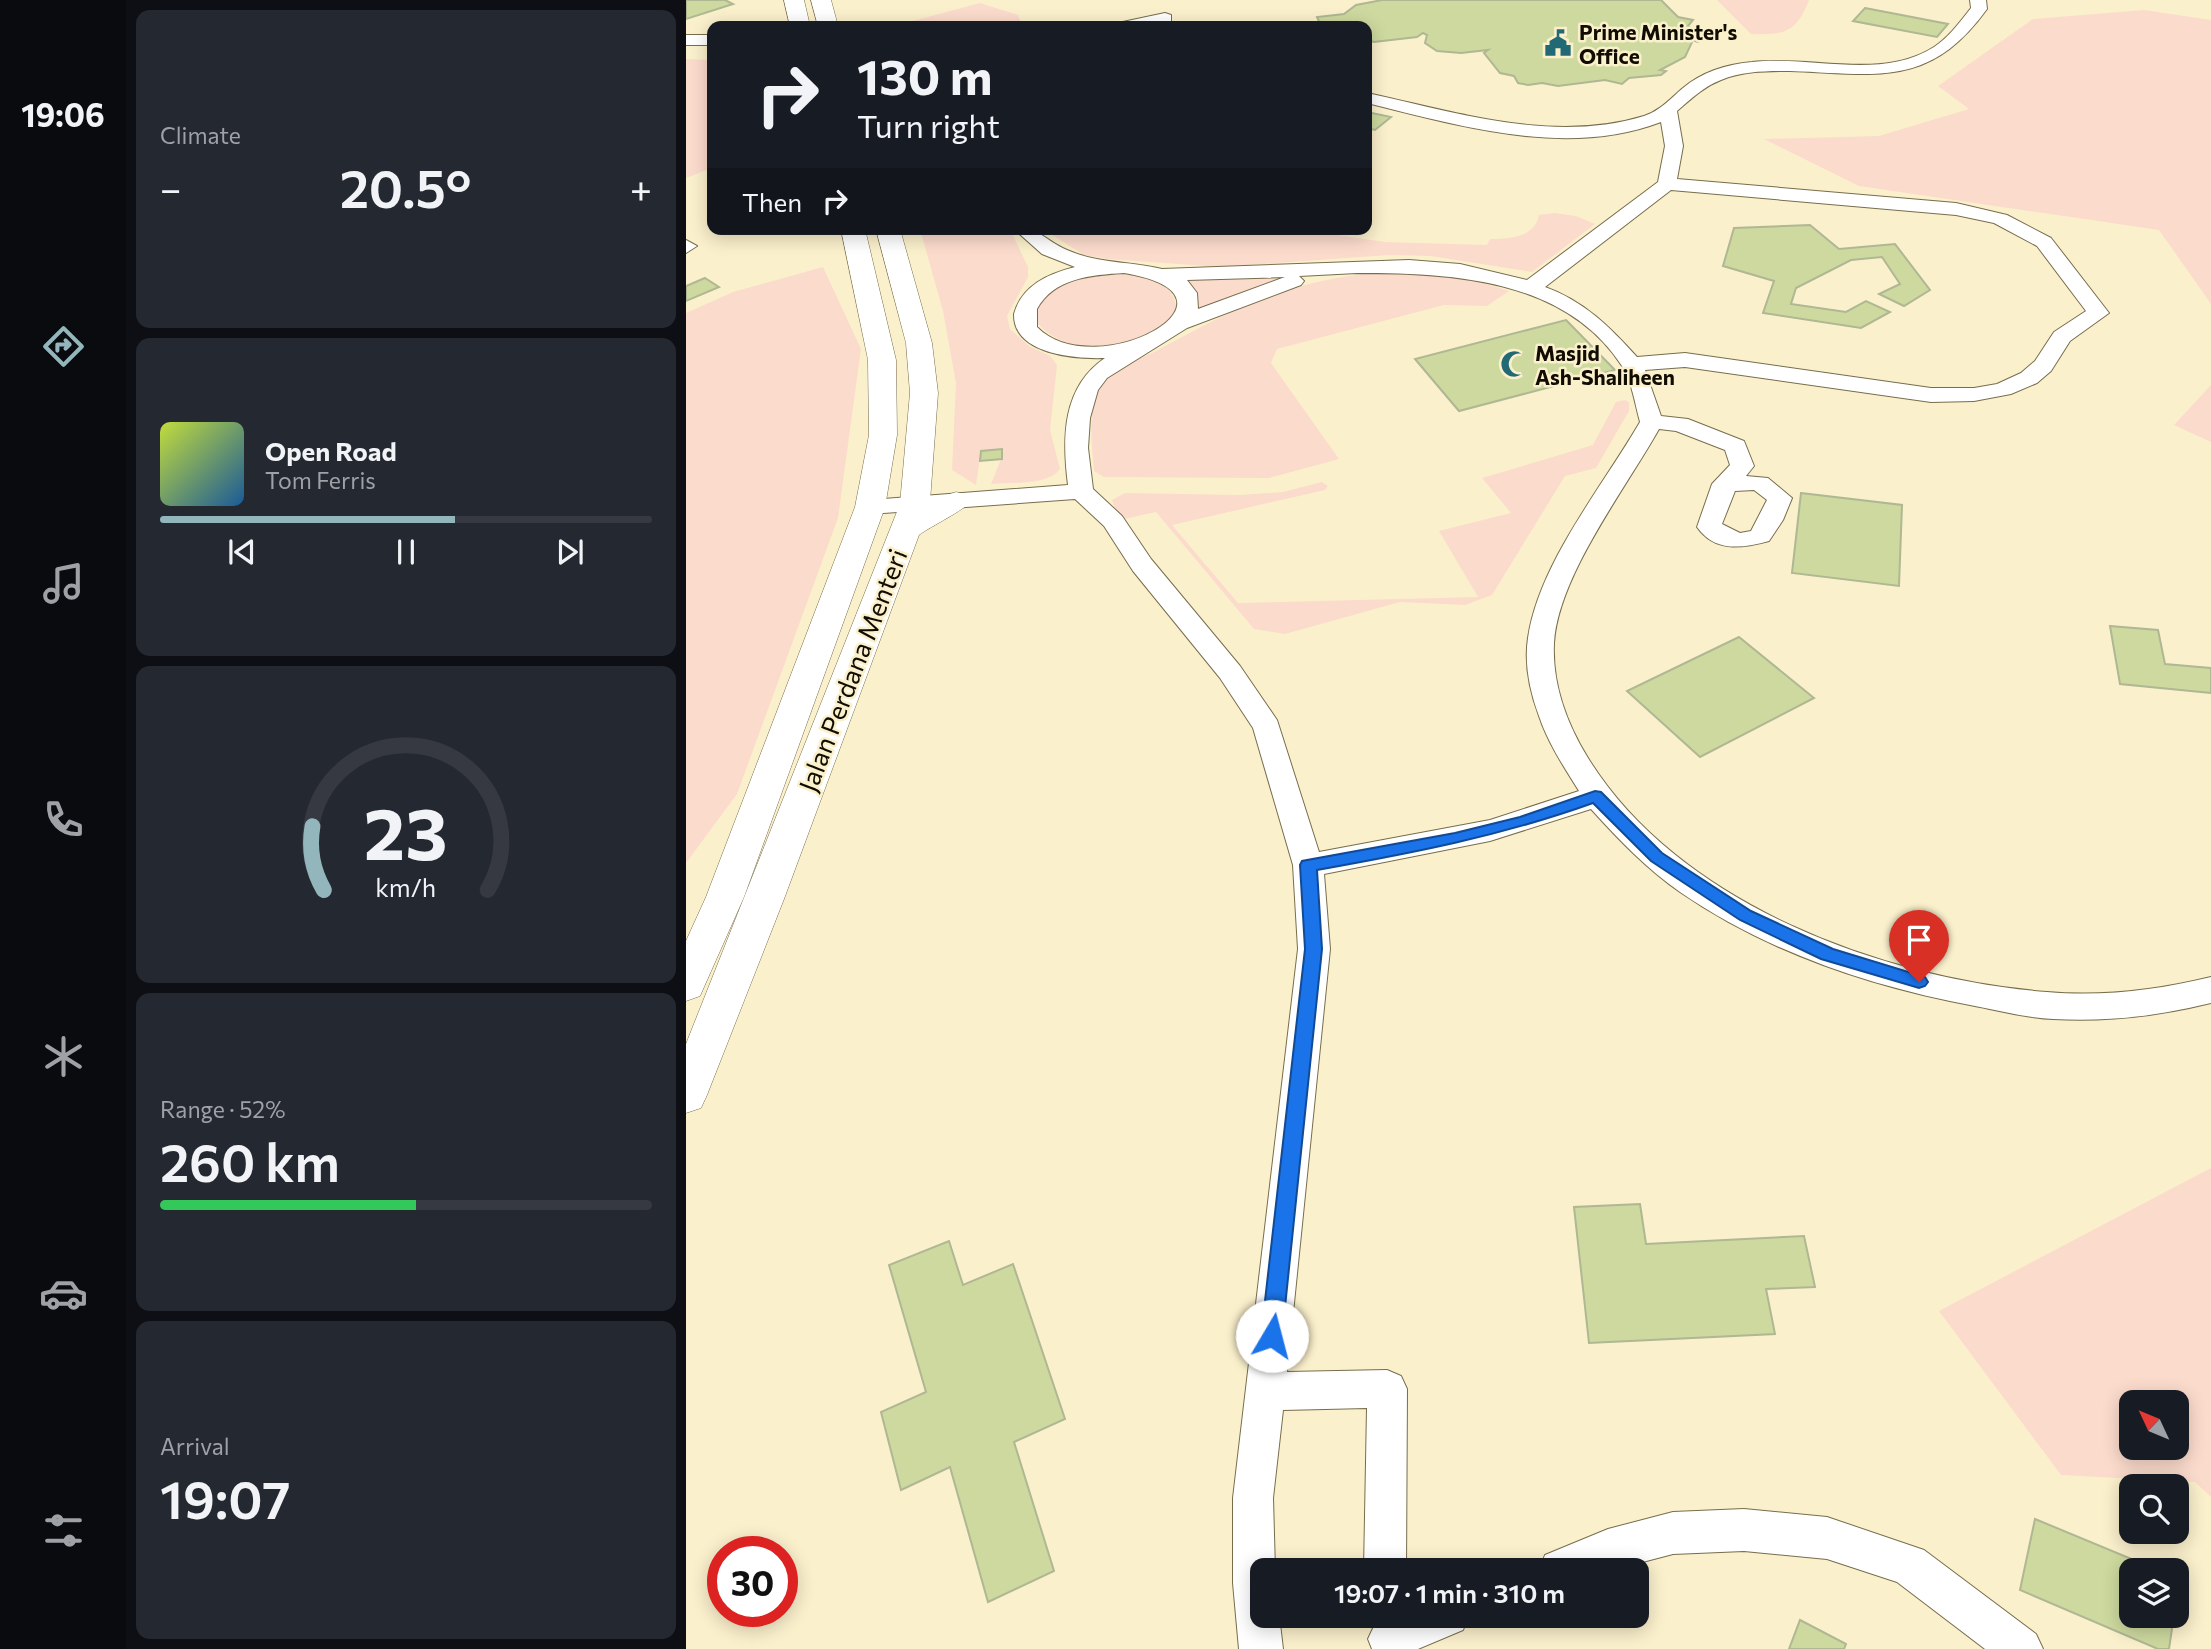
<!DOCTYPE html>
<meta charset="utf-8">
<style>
:root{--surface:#171b24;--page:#242831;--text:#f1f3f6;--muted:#9ea1a6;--line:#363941;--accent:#93b5bc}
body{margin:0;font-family:Commissioner,sans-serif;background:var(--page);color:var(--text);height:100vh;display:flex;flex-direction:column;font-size:26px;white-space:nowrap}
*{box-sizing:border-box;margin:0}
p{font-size:23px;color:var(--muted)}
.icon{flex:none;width:38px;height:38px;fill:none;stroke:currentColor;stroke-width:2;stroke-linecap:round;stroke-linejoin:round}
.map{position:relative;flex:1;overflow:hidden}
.panel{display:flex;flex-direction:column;gap:10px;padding:10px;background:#0d0f14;width:560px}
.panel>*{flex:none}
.hud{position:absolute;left:21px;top:21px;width:665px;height:214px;border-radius:14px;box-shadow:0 4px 18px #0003;background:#171b24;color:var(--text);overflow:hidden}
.needle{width:46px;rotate:314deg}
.controls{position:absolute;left:1433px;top:1390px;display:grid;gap:14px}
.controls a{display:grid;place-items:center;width:70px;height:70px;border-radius:14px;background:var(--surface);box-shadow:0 4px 18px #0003;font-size:35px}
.speed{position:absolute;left:21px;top:1536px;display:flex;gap:14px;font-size:35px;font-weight:700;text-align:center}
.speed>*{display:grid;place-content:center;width:91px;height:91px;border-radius:50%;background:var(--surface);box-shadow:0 4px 18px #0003;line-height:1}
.speed .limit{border:10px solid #d22;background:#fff;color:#111}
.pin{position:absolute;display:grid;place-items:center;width:60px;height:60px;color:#fff;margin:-72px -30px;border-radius:50% 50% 50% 0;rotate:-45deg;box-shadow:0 0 7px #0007}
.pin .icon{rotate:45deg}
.me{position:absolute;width:77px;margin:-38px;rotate:8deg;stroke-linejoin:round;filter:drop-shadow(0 0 5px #0008)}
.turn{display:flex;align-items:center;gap:24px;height:147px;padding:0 35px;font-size:32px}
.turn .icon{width:91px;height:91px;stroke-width:2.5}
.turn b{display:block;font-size:49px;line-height:60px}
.then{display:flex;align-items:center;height:66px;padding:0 35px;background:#0003;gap:14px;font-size:26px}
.big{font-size:52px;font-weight:600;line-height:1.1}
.panel .tile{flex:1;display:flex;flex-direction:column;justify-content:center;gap:10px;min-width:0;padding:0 24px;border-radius:14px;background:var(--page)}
.panel .dial{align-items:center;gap:0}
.dial svg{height:182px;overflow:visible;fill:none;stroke:var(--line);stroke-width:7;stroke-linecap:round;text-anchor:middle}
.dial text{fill:var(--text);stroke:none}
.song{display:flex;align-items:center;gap:21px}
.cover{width:84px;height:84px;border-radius:10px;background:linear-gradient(135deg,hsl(70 70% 55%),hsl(210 70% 35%))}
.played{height:7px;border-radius:4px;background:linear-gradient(90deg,var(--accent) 60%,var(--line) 60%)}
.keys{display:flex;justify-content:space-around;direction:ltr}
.heat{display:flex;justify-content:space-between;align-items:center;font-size:38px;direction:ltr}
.charge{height:10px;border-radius:5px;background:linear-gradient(90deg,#34c759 52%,var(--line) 0)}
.trip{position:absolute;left:564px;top:1558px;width:399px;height:70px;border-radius:14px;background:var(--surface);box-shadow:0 4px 18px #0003;font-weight:600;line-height:70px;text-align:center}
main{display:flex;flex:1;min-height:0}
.dock{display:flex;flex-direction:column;width:126px;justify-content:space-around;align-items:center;background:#090b0e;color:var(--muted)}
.dock .icon{width:49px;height:49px}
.dock .active{color:var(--accent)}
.dock b{font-size:32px;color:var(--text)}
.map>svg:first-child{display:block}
.green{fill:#fbdbcc;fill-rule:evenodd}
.building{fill:#ced99f;stroke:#afb793;stroke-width:2}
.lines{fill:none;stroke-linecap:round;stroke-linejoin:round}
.minor-casing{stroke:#776d4c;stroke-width:2}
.major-casing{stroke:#776d4c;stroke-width:1}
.minor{fill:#fff;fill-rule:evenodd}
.major{fill:#fff;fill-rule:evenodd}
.route{fill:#1a73e8;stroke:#114b97;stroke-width:2}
.labels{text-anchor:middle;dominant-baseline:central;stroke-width:5;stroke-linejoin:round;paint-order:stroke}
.far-poi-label{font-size:21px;font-weight:bold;fill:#100c02;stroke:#fbf0cc;text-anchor:start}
.street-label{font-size:26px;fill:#100c02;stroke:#fbf0cc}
</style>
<main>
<nav class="dock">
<b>19:06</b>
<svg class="icon active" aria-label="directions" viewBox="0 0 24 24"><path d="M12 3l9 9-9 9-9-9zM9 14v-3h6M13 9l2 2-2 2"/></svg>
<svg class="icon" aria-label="music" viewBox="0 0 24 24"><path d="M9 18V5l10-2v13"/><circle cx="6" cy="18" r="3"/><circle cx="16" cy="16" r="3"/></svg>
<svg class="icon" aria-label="phone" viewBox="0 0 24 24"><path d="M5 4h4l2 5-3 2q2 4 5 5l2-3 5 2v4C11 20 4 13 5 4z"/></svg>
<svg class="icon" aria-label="climate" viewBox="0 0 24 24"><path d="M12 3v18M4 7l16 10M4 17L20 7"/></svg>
<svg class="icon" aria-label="car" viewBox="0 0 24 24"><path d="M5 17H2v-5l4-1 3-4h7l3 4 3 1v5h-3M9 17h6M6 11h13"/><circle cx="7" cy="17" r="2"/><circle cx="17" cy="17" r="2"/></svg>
<svg class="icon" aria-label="filters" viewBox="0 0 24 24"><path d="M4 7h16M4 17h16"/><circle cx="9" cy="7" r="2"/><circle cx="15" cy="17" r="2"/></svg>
</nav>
<section class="panel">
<div class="tile"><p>Climate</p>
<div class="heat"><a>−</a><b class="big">20.5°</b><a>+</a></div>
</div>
<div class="tile">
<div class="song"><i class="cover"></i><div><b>Open Road</b><p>Tom Ferris</p></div></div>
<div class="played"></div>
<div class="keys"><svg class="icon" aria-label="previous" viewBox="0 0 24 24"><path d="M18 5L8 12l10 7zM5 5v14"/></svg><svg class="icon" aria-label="pause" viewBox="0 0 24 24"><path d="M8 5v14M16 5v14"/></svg><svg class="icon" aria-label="next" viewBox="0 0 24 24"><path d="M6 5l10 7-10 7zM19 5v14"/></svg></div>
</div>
<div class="tile dial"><svg viewBox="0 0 100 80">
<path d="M14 69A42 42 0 1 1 86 69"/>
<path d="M14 69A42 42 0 0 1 9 41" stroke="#93b5bc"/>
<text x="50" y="56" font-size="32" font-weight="700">23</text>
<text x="50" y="72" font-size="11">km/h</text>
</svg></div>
<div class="tile"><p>Range · 52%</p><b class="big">260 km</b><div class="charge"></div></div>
<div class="tile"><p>Arrival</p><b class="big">19:07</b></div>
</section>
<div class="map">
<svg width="1525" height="1649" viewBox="0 0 1525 1649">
<rect width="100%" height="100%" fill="#fbf0cc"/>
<g class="green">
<path d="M 1031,0 L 1123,0 C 1110,33 1099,35 1065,34 Z"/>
<polygon points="294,3 332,15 336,26 208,26"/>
<polygon points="1458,10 1525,20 1525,304 1473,230 1173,186 1078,139 1193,136 1283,109 1252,86 1347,19"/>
<polygon points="0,59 26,60 26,168 0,178"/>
<path d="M 869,213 L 890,216 L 909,224 L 846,272 L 745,256 L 703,255 L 535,267 L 422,259 L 398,255 L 357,229 L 610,229 L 699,242 L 801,245 L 804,239 C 824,239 848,238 853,215 Z"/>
<path d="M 234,229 L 324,229 L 342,267 L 342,277 L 321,316 L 324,329 L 343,346 L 364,356 L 371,365 L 364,430 L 374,469 C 362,486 324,482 305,484 L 315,459 L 315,449 L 295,451 L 290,485 L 266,470 L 270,383 L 257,311 Z"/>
<polygon points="137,267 175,349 152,518 51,794 0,863 0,313 47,292"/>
<path d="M 710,271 L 785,279 L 823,291 L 801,306 L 758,305 L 591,349 L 585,363 L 653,459 L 583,478 L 418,477 L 408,471 C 406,443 400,408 416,383 C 427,364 452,360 470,351 C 554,305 612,277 710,271 Z"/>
<path d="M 436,273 C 462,277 487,280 491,310 C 463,352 381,363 349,320 C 355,279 402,274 436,273 Z"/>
<path d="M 621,273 L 512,312 C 513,296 509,288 497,277 Z"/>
<polygon points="1525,385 1525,442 1488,425"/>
<polygon points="939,400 943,402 943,411 910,468 879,476 806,595 779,605 714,602 599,634 568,629 470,512 433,520 426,500 439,493 553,495 597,492 636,482 642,486 639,490 486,525 552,603 792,597 753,531 825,513 796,478 907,445 930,402"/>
<path d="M 1525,1168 L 1525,1497 L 1509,1482 L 1375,1475 L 1253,1311 ZM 1446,1402 L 1491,1402 L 1491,1447 L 1446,1447 Z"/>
</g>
<g class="building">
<polygon points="0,0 39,0 47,4 0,19"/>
<polygon points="696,0 975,0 992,17 1007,20 1002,26 1016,38 1012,42 1007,40 999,57 974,70 980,71 975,75 943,78 936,84 919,80 872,86 856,83 842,85 832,83 828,76 814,73 798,53 802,50 775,53 751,51 739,43 741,35 737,33 731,37 688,42 681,40 681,26 635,26 631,17 658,14 670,5"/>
<polygon points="1179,8 1262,24 1251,37 1167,21"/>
<polygon points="681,112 705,117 689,130 681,128"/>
<polygon points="1124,225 1153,249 1209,244 1244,290 1218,306 1193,294 1214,284 1196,257 1165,260 1110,288 1105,304 1160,312 1180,301 1204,312 1175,328 1077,313 1088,281 1037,266 1048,228"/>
<polygon points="19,278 33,287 0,301 0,286"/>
<polygon points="880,320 929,370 773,411 729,359"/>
<polygon points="316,449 316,459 294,461 295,451"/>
<polygon points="1115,493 1216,505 1213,586 1106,573"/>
<polygon points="1424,626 1472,630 1479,664 1525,668 1525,693 1434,684"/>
<polygon points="1053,637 1128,698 1014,757 941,691"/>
<polygon points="954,1204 960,1244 1118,1236 1129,1287 1080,1289 1089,1334 903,1343 888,1207"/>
<polygon points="263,1241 277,1285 327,1264 379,1419 328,1442 368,1571 302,1602 264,1467 215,1490 195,1412 240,1392 203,1265"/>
<polygon points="1349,1519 1472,1570 1446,1570 1446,1615 1488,1615 1483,1649 1472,1649 1334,1590"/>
<polygon points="1114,1620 1160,1644 1158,1649 1103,1649"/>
</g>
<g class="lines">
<defs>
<g id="minor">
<path d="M 1284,0 L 1300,0 L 1301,9 C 1243,89 1191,74 1104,71 C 1080,71 1057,71 1035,80 C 1017,87 1005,99 991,111 L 997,146 L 991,179 L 1270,203 L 1321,215 L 1365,238 L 1423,313 L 1384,341 L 1365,371 L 1351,383 L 1325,394 L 1288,401 L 1245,402 L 999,367 L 959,370 L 975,416 L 1002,419 L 1058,441 L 1068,466 L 1060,476 L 1082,478 L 1106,498 L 1097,520 L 1083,541 C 1057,548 1029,553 1011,527 L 1026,484 L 1044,465 L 1039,450 L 990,431 L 973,429 C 940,488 872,576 868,643 C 866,684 881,724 902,758 C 992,904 1197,979 1361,992 C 1416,997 1472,990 1525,977 L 1525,1003 C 1473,1016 1421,1022 1367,1019 C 1341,1018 1315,1011 1289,1006 C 1186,987 1081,952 994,892 C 961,869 933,840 905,809 L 804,841 L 638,874 L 644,949 L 601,1372 L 701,1370 L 715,1376 L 721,1389 L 720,1570 L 678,1570 L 681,1408 L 597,1410 L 587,1498 L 589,1570 L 576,1570 L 576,1615 L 593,1615 L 597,1649 L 553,1649 L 547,1583 L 547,1498 L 612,949 L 607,865 L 567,728 L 534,678 L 447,571 L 418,526 L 389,499 L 184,514 L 175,512 L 172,507 L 175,502 L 184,500 L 382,485 C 376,438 376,387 419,358 C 390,359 327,355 328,314 C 336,285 362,274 389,267 L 356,254 L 328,229 C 358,229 356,239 381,250 C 412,264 444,261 476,269 L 723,260 L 774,264 L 841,280 L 972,182 L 979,146 L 975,122 C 881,158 774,126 681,103 L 681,93 C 770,112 867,144 958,116 C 974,111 985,98 997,88 C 1016,72 1041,64 1066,62 C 1124,55 1195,81 1248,47 C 1263,37 1274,22 1285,8 ZM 985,190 L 1270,215 L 1308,223 L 1351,246 L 1400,311 L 1368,332 L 1349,361 L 1335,373 L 1311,384 L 1288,388 L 1245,388 L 999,353 L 951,357 C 924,327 898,301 859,287 ZM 438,273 C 576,296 409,386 351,327 L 351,309 C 368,278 405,275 438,273 ZM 671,273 C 764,273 879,278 936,366 C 946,382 949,404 954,422 C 917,486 853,563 842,638 C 838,664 844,692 853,716 C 862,743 878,767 893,791 L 804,820 L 633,852 L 591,720 L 554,666 L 465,559 L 436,516 L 407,489 L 402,448 L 404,418 L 412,390 L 421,378 L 501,328 L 615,285 L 618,281 L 613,276 ZM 599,277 L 512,309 L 511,293 L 501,280 ZM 1068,490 L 1081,500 L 1065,531 L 1054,533 L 1036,524 L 1049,491 Z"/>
<polygon points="479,13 485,15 485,21 462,26 430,26 432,23"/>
<rect x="0" y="35" width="26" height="10"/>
<polygon points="0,240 11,246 0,253"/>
<polygon points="1058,1509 1141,1517 1238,1550 1350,1634 1357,1649 1299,1649 1211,1582 1141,1559 1058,1551 987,1554 926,1570 853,1570 859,1555 922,1529 987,1512"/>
<polygon points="709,1615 783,1615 777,1630 732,1649 686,1649 682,1639 689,1624"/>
</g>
<g id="major">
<polygon points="98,0 118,0 124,26 104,26"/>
<polygon points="125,0 145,0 152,26 132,26"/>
<polygon points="155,229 179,229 210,360 211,435 199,507 58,897 14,996 0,1001 0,941 20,897 169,507 183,435 182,360"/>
<path d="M 190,229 L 214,229 L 246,343 L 252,393 L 244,501 L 270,492 L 281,495 L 285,501 C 279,510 245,526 233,535 L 98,899 L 21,1095 L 15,1108 L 0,1113 L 0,1044 L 214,504 L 224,393 L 220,343 Z"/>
</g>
</defs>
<use href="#minor" class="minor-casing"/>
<use href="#major" class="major-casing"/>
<use href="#minor" class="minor"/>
<use href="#major" class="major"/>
</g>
<path class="route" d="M 909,791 L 915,792 L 976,853 L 1065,911 L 1147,949 L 1239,977 L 1242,982 L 1239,986 L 1233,988 L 1135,959 L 1054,920 L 965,861 L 907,803 C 815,836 726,853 631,870 L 636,949 L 596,1336 L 593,1343 L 586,1345 L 578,1343 L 575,1336 L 619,949 L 614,865 L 616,861 L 769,833 L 834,817 Z"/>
<defs>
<symbol id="civic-bare" viewBox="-9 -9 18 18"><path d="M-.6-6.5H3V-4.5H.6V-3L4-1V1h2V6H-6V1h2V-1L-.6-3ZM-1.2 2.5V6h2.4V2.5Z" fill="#206975" stroke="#fbf0cc" stroke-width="2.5" paint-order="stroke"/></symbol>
<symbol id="mosque-bare" viewBox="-9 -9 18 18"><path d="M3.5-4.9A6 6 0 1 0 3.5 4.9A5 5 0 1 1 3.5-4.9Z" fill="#206975" stroke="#fbf0cc" stroke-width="2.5" paint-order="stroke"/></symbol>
</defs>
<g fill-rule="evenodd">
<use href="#civic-bare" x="853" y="24" width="38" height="38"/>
<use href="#mosque-bare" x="809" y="345" width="38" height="38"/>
</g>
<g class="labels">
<g class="far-poi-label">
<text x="893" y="31">Prime Minister's<tspan x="893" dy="24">Office</tspan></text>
<text x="849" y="352">Masjid<tspan x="849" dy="24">Ash-Shaliheen</tspan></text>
</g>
<g class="street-label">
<text transform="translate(166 670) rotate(-69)">Jalan Perdana Menteri</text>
</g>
</g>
</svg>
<div class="controls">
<a><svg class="needle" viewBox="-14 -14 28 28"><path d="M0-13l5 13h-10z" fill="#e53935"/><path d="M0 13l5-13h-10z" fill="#9ea1a6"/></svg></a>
<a><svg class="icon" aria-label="search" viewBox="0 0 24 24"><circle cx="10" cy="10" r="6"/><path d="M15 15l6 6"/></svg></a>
<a><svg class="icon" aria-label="layers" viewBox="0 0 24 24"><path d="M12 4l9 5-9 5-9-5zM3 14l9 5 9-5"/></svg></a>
</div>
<div class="speed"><div class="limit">30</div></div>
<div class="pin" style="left:1233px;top:982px;background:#d93025"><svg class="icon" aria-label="arrive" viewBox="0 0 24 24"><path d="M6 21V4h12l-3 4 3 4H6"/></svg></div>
<svg class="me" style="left:586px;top:1336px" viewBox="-20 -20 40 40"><circle r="19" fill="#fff"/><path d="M0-13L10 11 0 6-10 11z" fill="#1a73e8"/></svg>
<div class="trip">19:07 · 1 min · 310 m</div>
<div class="hud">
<div class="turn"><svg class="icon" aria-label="right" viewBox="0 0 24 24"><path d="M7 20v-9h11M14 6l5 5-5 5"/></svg><div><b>130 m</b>Turn right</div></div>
<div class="then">Then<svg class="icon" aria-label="right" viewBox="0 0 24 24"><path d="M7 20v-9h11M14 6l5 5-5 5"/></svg></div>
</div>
</div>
</main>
